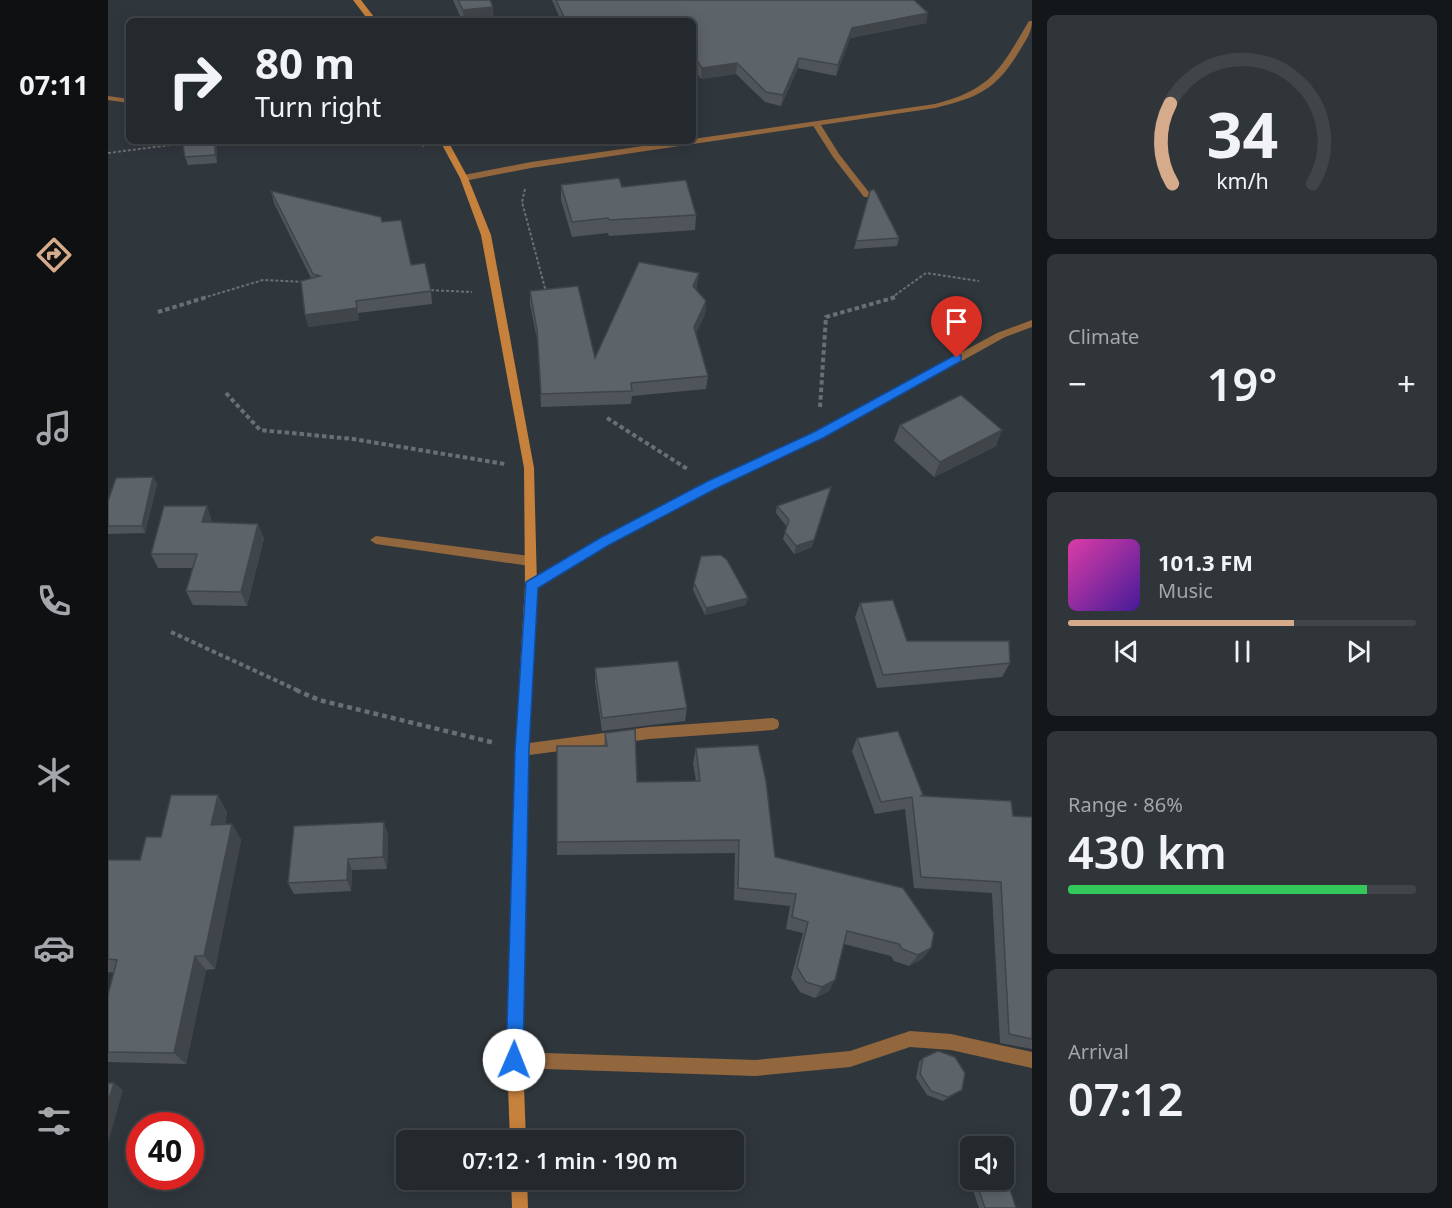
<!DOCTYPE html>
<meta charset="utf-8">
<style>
:root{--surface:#24292d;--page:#303539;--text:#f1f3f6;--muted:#a3a6aa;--line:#414549;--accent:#d6ab8b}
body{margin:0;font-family:"Noto Sans",sans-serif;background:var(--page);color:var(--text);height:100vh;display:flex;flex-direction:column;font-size:22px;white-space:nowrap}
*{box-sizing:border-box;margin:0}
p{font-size:20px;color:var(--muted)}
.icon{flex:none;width:33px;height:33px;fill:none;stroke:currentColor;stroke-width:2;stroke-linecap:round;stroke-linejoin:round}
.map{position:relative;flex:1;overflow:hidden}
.side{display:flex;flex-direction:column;gap:15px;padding:15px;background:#141719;width:420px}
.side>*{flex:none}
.hud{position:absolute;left:18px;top:18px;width:570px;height:126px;border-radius:9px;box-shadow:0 3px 15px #0003,0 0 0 2px var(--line);background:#24292d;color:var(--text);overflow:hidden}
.tools{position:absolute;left:852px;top:1136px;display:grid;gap:12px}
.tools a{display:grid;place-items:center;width:54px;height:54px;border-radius:9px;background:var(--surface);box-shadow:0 3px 15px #0003,0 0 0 2px var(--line);font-size:30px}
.speed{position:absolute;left:18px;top:1112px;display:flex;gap:12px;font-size:30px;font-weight:700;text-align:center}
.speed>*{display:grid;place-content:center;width:78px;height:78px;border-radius:50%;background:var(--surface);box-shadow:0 3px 15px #0003,0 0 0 2px var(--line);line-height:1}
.speed .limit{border:9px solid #d22;background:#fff;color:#111}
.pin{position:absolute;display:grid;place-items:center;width:51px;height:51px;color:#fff;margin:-62px -26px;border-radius:50% 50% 50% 0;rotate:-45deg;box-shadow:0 0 6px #0007}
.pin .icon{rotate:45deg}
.me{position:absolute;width:66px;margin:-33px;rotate:1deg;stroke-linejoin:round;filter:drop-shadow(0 0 4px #0008)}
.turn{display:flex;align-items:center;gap:21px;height:126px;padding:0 30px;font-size:27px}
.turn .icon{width:78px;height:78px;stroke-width:2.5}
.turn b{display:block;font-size:42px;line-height:51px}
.big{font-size:45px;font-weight:600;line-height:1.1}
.side .widget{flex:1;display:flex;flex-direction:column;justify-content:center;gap:9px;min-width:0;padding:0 21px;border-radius:9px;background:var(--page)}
.side .dial{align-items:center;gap:0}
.dial svg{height:156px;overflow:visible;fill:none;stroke:var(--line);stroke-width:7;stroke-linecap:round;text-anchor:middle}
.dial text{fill:var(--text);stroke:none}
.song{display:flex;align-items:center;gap:18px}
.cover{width:72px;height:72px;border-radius:9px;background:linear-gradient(135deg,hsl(320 70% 55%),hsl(260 70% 35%))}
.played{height:6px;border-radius:3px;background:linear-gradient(90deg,var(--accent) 65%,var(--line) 65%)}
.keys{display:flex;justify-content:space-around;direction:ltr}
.heat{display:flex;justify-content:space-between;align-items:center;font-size:33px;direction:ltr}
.charge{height:9px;border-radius:4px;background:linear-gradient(90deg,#34c759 86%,var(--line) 0)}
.trip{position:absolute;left:288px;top:1130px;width:348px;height:60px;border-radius:9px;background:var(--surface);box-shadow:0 3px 15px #0003,0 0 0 2px var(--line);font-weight:600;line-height:60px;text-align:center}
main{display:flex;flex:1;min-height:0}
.tabs{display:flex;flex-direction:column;width:108px;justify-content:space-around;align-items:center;background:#0e1012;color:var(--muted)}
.tabs .icon{width:42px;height:42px}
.tabs .selected{color:var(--accent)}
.tabs b{font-size:27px;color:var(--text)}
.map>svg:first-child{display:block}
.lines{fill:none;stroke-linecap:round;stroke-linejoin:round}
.path-far2{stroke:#696f73;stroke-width:2;stroke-dasharray:3 2;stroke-linecap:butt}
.path-far1{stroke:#696f73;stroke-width:4;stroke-dasharray:4.5 3;stroke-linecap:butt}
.path{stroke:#696f73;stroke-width:4.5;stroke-dasharray:5 4;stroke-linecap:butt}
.lane{fill:#93673e;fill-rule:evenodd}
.street{fill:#93673e;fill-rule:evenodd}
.secondary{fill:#c6813c;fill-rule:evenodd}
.wall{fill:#4f555a}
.shaded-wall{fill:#40454a}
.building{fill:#5c6369;stroke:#40454a;stroke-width:1.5}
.route{fill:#1a73e8;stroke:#114b97;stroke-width:1.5}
</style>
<main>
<nav class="tabs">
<b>07:11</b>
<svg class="icon selected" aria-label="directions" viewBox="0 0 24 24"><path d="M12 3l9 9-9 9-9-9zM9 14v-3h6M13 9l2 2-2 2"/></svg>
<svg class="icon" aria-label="music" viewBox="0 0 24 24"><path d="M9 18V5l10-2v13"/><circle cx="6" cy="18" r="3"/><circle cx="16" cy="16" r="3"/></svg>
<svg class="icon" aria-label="phone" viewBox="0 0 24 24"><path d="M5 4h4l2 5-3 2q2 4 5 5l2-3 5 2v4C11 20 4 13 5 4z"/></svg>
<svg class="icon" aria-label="climate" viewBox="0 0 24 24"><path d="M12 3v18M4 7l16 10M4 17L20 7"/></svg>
<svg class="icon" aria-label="car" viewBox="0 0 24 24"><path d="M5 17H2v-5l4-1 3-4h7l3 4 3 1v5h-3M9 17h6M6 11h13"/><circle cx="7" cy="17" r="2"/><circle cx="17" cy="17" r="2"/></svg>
<svg class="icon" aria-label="filters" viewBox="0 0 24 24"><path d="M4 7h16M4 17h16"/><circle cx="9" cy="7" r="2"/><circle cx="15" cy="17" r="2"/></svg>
</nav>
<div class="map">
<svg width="924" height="1208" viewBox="0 0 924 1208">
<rect width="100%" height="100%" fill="#30373c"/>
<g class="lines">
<g class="path-far2">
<polyline points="290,141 316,146"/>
<polyline points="0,153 79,143"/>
<polyline points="417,189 414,202 438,292"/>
<polyline points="318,290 364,292"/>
<polyline points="95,298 155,280 197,282"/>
<polyline points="783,298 818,273 871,281"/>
</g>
<g class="path-far1">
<polyline points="50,312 99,297"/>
<polyline points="118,393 152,430 245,439 397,464"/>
<polyline points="712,407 718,317 788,297"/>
<polyline points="499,418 581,470"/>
<polyline points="63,632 191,691"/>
</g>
<polyline class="path" points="188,690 211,700 387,743"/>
<g class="lane">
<polygon points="705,122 711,122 731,154 763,195 762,197 756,197 725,157 704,124"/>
<polygon points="268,536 422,556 428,561 422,566 268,544 262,540"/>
</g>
<g class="street">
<path d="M 921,21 L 924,21 C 924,32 918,40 912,50 C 889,89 870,98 827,108 L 423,168 L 356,181 L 352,178 L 356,175 L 423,162 L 570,141 L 585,141 L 585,139 L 827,104 C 884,90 893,68 921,21 Z"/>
<polygon points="0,96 21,99 21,103 0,100"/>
<polygon points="924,320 924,327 897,337 715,438 609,487 501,545 427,589 419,589 417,586 419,583 493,539 601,481 707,432 889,333"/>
<polygon points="665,718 670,720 671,724 670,728 665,730 541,739 414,756 409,754 407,750 409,746 414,744 541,727"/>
<polygon points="802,1031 843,1034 924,1052 924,1068 843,1050 802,1047 742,1067 647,1076 407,1068 401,1066 399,1060 401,1054 407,1052 647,1060 742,1051"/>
</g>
<g class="secondary">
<polygon points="245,0 253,0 269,21 261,21"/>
<polygon points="332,141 340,141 360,178 383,235 426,468 429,586 421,750 415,1060 418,1140 402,1140 399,1060 407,750 417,586 416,468 373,235 352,178"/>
<polygon points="403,1179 419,1179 420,1208 404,1208"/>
</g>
</g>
<g class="wall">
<polygon points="345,0 382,0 386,21 354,21"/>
<polygon points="444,0 569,0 818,23 742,38 728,76 690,68 673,106 657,102 628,74 593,79 585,67 585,21 453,21"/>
<polygon points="109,141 109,163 80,165 77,157"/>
<polygon points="453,185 514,187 588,215 587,230 501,236 500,233 464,237 453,200"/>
<polygon points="163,191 274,222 323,291 324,304 250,313 251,320 200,327 203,278 166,203"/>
<polygon points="762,191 791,238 789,246 746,249"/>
<polygon points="589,287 588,289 598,301 597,314 588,333 600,376 598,389 524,396 523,404 433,407 430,344 422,304 422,291 487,358"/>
<polygon points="792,425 888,446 826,477 786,441"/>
<polygon points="45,477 49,484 37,533 0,534 0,501"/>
<polygon points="669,506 704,547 686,554 675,539 679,527 668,513"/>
<polygon points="104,521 104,522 156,538 139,606 85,605 78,591 84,568 50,568 43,554"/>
<polygon points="586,583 638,605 597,615 585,590"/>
<polygon points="752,603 799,641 902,663 894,677 769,688 747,617"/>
<polygon points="487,668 579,708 577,721 494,731 487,682"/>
<polygon points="497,733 529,782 588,781 585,763 588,748 667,857 823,948 814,959 801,966 786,961 783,956 736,944 721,991 707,998 692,992 683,978 695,933 678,929 682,906 626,900 627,853 449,855 449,746 496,746"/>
<polygon points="749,738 815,795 905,816 924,817 924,1049 892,1043 884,893 806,888 797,809 767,814 744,751"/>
<polygon points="119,812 117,825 124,824 133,840 107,969 98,970 78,1064 0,1062 0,995 6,973 0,972 0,860 32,860 53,837"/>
<polygon points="280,834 279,869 244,870 243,891 186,894 180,883"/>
<polygon points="815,1058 849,1093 835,1101 819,1095 808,1078 811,1062"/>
<polygon points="868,1181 908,1208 871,1208 863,1184"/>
</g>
<g class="shaded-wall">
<polygon points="385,7 386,21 356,21 355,10"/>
<polygon points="820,13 818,23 742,38 728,76 730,65 744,28"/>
<polygon points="691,58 690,68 673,106 675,95"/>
<polygon points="629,63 628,74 593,79 594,68"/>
<polygon points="107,141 109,141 109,163 107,155"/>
<polygon points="591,273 589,287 584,299 585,286"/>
<polygon points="598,301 597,314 585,340 586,327"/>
<polygon points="249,308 251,320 200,327 197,315"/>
<polygon points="894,430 888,446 826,477 832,462"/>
<polygon points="45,477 49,484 37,533 34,526"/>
<polygon points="723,487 704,547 686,554 688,546"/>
<polygon points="99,506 104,521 100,537 94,522"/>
<polygon points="150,524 156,538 139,606 133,592"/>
<polygon points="640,598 638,605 597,615 598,608"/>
<polygon points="110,795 119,812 113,841 103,825"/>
<polygon points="276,822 280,834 279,869 275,857"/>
<polygon points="124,824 133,840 107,969 96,956"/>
<polygon points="240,859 244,870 243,891 239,880"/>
<polygon points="823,948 814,959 801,966 810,955"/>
<polygon points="87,956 98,970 78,1064 66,1053"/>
<polygon points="727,980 721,991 707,998 714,987"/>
<polygon points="6,1083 15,1090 0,1143 0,1102"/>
<polygon points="854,1090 849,1093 835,1101 840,1097"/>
</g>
<g class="building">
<polygon points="350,0 382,0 385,7 355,10"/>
<polygon points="448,0 806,0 820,13 744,28 730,65 691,58 675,95 658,92 629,63 594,68 585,55 585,21 458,21"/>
<polygon points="74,141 107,141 107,155 77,157"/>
<polygon points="511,178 514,187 578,180 588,215 501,220 500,218 464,222 453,185"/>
<polygon points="766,189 791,238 748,241 762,191"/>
<polygon points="163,191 273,217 274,222 293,220 303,265 317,263 323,291 248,301 249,308 197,315 193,281 212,276 205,274"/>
<polygon points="531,262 591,273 585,286 598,301 586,327 600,376 523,383 524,391 433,394 429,330 422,291 470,286 487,358"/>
<polygon points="853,395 894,430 832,462 792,425"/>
<polygon points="45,477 34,526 0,526 0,501 8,478"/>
<polygon points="723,487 706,540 688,546 677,532 681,520 669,506"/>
<polygon points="56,506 99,506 94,522 150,524 133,592 78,591 89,554 43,554"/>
<polygon points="613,555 619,560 640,598 598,608 586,583 593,556"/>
<polygon points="785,600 799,641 901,641 902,663 775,675 752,603"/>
<polygon points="570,661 579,708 494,718 487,668"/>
<polygon points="527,729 529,782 592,781 588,748 650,745 658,781 667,857 795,888 826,933 823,948 810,955 794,949 791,944 739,931 727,980 714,987 698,982 689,967 700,922 684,917 688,894 630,888 631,840 449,842 449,746 499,746 497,733"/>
<polygon points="790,731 815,795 813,796 903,801 905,816 924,817 924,1039 901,1034 893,882 813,877 804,797 773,802 749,738"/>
<polygon points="63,795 110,795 103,825 124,824 96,956 87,956 66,1053 0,1052 0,995 9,960 0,959 0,860 32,860 38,837 53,837"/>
<polygon points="276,822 275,857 240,859 239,880 180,883 186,826"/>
<polygon points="830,1051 847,1057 857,1073 854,1090 840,1097 823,1091 812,1074 815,1058"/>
<polygon points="0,1083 6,1083 0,1102"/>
<polygon points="896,1177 898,1177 908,1208 877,1208 868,1181 882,1179 896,1179"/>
</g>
<polygon class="route" points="849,354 853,355 853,361 715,438 609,488 501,545 430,588 421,750 415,1060 413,1066 406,1069 400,1066 398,1060 407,750 418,582 492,538 600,481 706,432"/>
</svg>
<div class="tools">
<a><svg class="icon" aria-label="sound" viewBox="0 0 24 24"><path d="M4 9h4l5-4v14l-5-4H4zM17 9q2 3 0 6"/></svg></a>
</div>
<div class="speed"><div class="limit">40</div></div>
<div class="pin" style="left:849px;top:358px;background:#d93025"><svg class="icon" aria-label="arrive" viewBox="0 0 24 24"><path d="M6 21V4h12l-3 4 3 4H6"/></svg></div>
<svg class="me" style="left:406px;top:1060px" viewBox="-20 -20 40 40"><circle r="19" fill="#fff"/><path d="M0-13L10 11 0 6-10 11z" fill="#1a73e8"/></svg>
<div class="trip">07:12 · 1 min · 190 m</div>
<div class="hud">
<div class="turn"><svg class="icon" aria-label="right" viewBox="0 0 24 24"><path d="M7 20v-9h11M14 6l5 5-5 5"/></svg><div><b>80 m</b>Turn right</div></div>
</div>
</div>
<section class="side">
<div class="widget dial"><svg viewBox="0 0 100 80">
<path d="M14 69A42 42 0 1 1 86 69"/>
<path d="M14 69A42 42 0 0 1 13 28" stroke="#d6ab8b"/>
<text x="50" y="56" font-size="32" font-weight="700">34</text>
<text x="50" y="72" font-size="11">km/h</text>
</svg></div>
<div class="widget"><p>Climate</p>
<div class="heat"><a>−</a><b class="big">19°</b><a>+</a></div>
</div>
<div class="widget">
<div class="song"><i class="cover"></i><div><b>101.3 FM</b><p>Music</p></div></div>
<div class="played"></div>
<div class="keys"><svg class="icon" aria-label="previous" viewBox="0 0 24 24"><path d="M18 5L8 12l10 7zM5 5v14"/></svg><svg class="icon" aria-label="pause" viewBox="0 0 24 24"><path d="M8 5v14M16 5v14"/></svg><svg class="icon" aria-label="next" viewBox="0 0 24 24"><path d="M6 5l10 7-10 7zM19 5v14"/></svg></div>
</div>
<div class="widget"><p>Range · 86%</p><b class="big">430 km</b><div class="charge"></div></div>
<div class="widget"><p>Arrival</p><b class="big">07:12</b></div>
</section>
</main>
